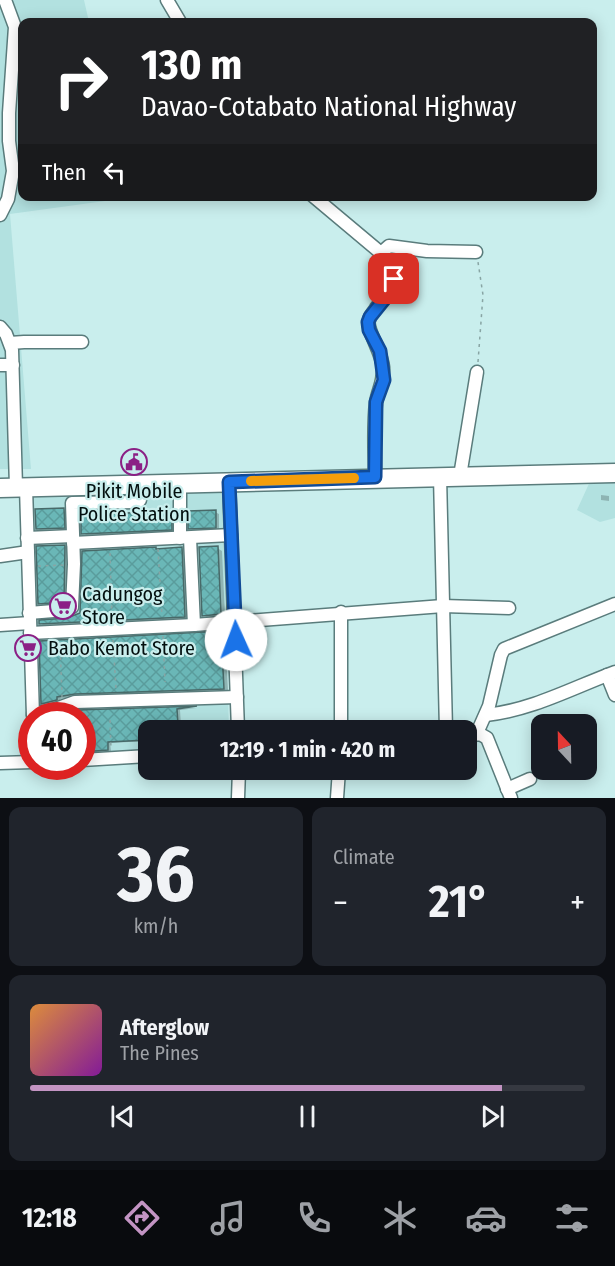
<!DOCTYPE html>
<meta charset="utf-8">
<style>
:root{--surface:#171b24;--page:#20242c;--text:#f1f3f6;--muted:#9ea1a6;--line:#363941;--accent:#c394c3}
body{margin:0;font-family:"Fira Sans Condensed",sans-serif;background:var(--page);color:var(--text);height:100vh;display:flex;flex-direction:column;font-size:22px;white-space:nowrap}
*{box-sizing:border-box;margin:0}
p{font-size:20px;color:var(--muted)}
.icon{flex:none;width:33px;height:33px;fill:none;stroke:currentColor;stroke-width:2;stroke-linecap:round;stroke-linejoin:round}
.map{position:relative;height:798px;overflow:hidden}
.panel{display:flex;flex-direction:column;gap:9px;padding:9px;background:#0d0f14;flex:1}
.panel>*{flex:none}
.hud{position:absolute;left:18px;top:18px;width:579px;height:183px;border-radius:12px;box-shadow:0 3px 15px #0003;background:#202124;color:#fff;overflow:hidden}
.needle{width:39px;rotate:338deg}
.controls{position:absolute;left:531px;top:714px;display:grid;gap:12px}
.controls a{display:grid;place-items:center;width:66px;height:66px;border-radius:12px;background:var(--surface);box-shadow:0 3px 15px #0003;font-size:30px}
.speed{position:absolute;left:18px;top:702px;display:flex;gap:12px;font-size:30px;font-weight:700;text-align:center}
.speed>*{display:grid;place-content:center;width:78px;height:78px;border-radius:50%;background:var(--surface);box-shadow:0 3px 15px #0003;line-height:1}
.speed .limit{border:9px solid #d22;background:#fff;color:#111}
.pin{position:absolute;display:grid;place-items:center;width:51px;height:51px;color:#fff;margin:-26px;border-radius:12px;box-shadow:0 3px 9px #0006}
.me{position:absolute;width:66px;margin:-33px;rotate:358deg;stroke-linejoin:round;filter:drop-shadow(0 0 4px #0008)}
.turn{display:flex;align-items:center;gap:21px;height:126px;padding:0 24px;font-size:27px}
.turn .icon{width:78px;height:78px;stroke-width:2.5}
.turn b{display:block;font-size:42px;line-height:51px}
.then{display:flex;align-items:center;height:57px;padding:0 24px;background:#0003;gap:12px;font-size:22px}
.big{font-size:45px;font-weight:700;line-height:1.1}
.panel .widget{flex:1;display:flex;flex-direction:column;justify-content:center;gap:9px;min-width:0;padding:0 21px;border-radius:12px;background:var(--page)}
.panel .dial{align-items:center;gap:0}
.dial b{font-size:78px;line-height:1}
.song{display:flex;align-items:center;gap:18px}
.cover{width:72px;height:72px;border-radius:9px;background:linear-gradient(135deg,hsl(30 70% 55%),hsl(290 70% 35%))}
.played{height:6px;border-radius:3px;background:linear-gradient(90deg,var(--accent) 85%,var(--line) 85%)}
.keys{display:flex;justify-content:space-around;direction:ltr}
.heat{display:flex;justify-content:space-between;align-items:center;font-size:33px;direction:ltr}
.panel .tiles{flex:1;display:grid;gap:9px;grid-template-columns:1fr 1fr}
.widget:last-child{grid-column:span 2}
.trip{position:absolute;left:138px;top:720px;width:339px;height:60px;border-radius:12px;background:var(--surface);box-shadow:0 3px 15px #0003;font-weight:700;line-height:60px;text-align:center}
.tab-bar{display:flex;height:96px;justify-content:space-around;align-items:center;background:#090b0e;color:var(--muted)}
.tab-bar .icon{width:42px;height:42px}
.tab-bar .active{color:var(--accent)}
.tab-bar b{font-size:27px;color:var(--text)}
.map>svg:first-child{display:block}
.built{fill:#b2e1e0}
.shadow{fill:#0003}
.building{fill:url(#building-cross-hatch);stroke:#486a69;stroke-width:1.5}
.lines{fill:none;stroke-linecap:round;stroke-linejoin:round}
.minor-casing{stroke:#5a7c7c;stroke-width:15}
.highway-casing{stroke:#5a7c7c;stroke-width:21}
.path{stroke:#88a5a4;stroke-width:1.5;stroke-dasharray:3 4.5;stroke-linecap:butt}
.minor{stroke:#fff;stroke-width:12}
.highway{stroke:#fff;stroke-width:18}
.route-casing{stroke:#114b97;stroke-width:15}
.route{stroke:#1a73e8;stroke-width:10}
.slow{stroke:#f59e0b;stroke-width:10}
.labels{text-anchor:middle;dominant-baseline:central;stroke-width:4.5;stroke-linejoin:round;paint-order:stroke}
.poi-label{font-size:20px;fill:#030f0f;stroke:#c9eeed;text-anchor:start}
</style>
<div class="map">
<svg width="615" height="798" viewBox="0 0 615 798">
<defs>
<pattern id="building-cross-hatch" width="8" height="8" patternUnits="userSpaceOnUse" patternTransform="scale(1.5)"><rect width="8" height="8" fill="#6ab7b7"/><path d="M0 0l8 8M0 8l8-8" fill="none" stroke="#5a9c9c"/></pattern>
</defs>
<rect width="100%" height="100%" fill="#c9eeed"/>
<g class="built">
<polygon points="0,0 84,0 89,22 22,22 22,196 126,196 127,198 10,214 31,469 0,469"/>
<polygon points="592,477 615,477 615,518 600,522 577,510"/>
<polygon points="222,489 229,730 148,730 148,752 83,755 82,716 38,715 31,493"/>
</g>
<g class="shadow">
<polygon points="601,495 609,496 609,501 601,500"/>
<polygon points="64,510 67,512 68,529 40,530 37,528"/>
<polygon points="215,512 219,514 219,529 193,530 190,528"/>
<polygon points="171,513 176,515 176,532 88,536 83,533"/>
<polygon points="65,546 68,548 67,603 42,605 39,603"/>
<polygon points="217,548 222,551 225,617 208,618 203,615"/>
<polygon points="156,549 158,550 182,549 186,551 189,619 44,626 41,623 67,620 82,615"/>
<polygon points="221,633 225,635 228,690 79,695 60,699 60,702 46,705 42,703 40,642"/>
<polygon points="197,708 180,710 181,726 214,725 217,727 218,730 148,730 148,741 110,743 111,751 82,753 82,716 77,712"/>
</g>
<g class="building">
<polygon points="64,508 65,528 36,529 35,509"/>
<polygon points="216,510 216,528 188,529 188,511"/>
<polygon points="172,511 172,530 81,534 81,515"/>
<polygon points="65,545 64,602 38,604 36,546"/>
<polygon points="218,546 221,614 202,616 199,547"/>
<polygon points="156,547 156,549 182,547 185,617 39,624 39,620 67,618 80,613 82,551"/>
<polygon points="221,631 224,689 75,694 57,697 57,700 41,704 39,641"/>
<polygon points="197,706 177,709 178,725 214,723 215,730 148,730 148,740 108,742 108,750 82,752 82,716 72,716 72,712 77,710"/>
</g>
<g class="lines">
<defs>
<g id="minor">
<polyline points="167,0 180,22"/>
<path d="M 313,196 L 381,253 C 401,280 395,284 376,308 C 374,312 370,315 369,320 C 366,329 382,353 383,367 C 384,383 378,389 376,403 C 373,427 375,453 375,477"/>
<polyline points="0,215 8,199 13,171 9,141 9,113 15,27 5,0"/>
<polyline points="381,253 389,246 427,251 476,252"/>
<polyline points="0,327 6,334 12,350 16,487"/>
<polyline points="10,343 24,342 82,342"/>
<polyline points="0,365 13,365"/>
<polyline points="440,476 446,730"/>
<polyline points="460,476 477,372"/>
<polyline points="229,482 238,730"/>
<polyline points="180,484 180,538"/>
<polyline points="26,487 33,716"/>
<polyline points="27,538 73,536"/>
<polyline points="190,538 194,625"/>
<polyline points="73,543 231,535"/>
<polyline points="0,556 28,552"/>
<polyline points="341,612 341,730"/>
<polyline points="29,613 66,610 72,607 74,564 72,503 138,502 140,500 139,485"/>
<polyline points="0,625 30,623"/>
<polyline points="30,633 194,625 443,606 509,608"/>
<polyline points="607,675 615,695"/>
<polyline points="33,714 53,710 75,702 237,697"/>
<path d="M 486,715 C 532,710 572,688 615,672"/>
<polyline points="477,733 489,706 501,655 504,649 615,604"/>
<polyline points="466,736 480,734 487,738 511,798"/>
<polyline points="82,760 148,756"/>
<polyline points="0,763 32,762"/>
<polyline points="507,789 530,779"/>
<polyline points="238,798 239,770"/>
<polyline points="337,798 339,770"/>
</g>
<polyline id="highway" points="0,488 615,473"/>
</defs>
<use href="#minor" class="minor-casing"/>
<use href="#highway" class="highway-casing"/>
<g class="path">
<polyline points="478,362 483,295 478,262"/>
<polyline points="158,549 162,616"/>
<polyline points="110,553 112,620"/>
<polyline points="38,566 64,565"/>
<polyline points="163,636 165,682"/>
<polyline points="113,640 116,689"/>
<polyline points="60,642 62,697"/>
<polyline points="110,720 111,749"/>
</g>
<use href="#minor" class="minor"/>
<use href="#highway" class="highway"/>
</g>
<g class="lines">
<defs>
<polyline id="route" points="236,640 229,482 375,477 376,402 384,380 380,351 369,330 368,322 370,317 391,291 394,279"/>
</defs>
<use href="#route" class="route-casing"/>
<use href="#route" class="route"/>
<polyline class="slow" points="251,481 354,478"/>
</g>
<defs>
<symbol id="civic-ring" viewBox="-11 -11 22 22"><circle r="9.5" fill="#c9eeed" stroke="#8b2085" stroke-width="1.5"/><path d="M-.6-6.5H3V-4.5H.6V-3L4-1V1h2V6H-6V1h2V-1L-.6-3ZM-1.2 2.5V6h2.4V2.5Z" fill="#8b2085"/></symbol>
<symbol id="supermarket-ring" viewBox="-11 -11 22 22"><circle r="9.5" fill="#c9eeed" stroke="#8b2085" stroke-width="1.5"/><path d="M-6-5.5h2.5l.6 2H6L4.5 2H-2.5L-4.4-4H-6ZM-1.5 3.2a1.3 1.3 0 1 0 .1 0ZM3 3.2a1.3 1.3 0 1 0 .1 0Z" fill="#8b2085"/></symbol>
</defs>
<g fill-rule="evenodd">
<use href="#civic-ring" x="119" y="447" width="30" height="30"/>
<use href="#supermarket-ring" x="48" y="591" width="30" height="30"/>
<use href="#supermarket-ring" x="13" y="633" width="30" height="30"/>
</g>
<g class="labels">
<g class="poi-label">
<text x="134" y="491" text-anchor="middle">Pikit Mobile<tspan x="134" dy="23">Police Station</tspan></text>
<text x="82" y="594">Cadungog<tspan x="82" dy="23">Store</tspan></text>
<text x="48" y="648">Babo Kemot Store</text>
</g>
</g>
</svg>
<div class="controls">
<a><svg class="needle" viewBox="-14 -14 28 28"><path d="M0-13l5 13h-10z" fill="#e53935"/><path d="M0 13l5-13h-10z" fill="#9ea1a6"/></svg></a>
</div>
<div class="speed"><div class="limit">40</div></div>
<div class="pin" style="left:394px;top:279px;background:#d93025"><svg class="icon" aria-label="arrive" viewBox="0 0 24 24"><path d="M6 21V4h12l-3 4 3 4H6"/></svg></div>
<svg class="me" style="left:236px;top:640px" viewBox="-20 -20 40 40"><circle r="19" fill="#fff"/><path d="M0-13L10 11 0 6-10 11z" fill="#1a73e8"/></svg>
<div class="trip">12:19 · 1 min · 420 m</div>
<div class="hud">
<div class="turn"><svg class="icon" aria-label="right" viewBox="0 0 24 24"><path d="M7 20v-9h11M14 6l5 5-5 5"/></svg><div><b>130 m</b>Davao-Cotabato National Highway</div></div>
<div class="then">Then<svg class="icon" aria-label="left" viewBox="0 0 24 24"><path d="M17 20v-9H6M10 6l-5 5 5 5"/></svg></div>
</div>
</div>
<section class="panel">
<div class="tiles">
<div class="widget dial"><b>36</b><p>km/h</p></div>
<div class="widget"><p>Climate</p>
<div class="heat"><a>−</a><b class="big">21°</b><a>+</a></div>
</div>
<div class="widget">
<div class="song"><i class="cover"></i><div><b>Afterglow</b><p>The Pines</p></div></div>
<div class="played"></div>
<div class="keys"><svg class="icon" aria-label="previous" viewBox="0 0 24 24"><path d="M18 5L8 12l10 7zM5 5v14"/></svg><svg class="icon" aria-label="pause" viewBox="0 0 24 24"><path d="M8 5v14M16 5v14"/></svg><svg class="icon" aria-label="next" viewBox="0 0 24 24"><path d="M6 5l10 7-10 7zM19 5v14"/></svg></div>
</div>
</div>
</section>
<nav class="tab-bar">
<b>12:18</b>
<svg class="icon active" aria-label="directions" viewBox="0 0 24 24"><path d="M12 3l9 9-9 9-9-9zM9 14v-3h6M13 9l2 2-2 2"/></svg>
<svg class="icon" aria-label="music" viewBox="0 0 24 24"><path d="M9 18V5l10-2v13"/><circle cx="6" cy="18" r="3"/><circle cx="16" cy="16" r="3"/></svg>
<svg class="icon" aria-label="phone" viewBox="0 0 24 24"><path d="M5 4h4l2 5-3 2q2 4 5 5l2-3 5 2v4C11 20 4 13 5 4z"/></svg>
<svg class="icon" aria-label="climate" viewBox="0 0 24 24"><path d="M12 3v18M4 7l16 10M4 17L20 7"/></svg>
<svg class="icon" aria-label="car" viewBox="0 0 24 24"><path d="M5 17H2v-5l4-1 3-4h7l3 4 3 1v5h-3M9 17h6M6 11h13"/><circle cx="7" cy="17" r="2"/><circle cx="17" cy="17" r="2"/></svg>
<svg class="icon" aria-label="filters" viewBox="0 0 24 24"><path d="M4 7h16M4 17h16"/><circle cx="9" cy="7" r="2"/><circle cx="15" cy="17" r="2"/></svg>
</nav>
